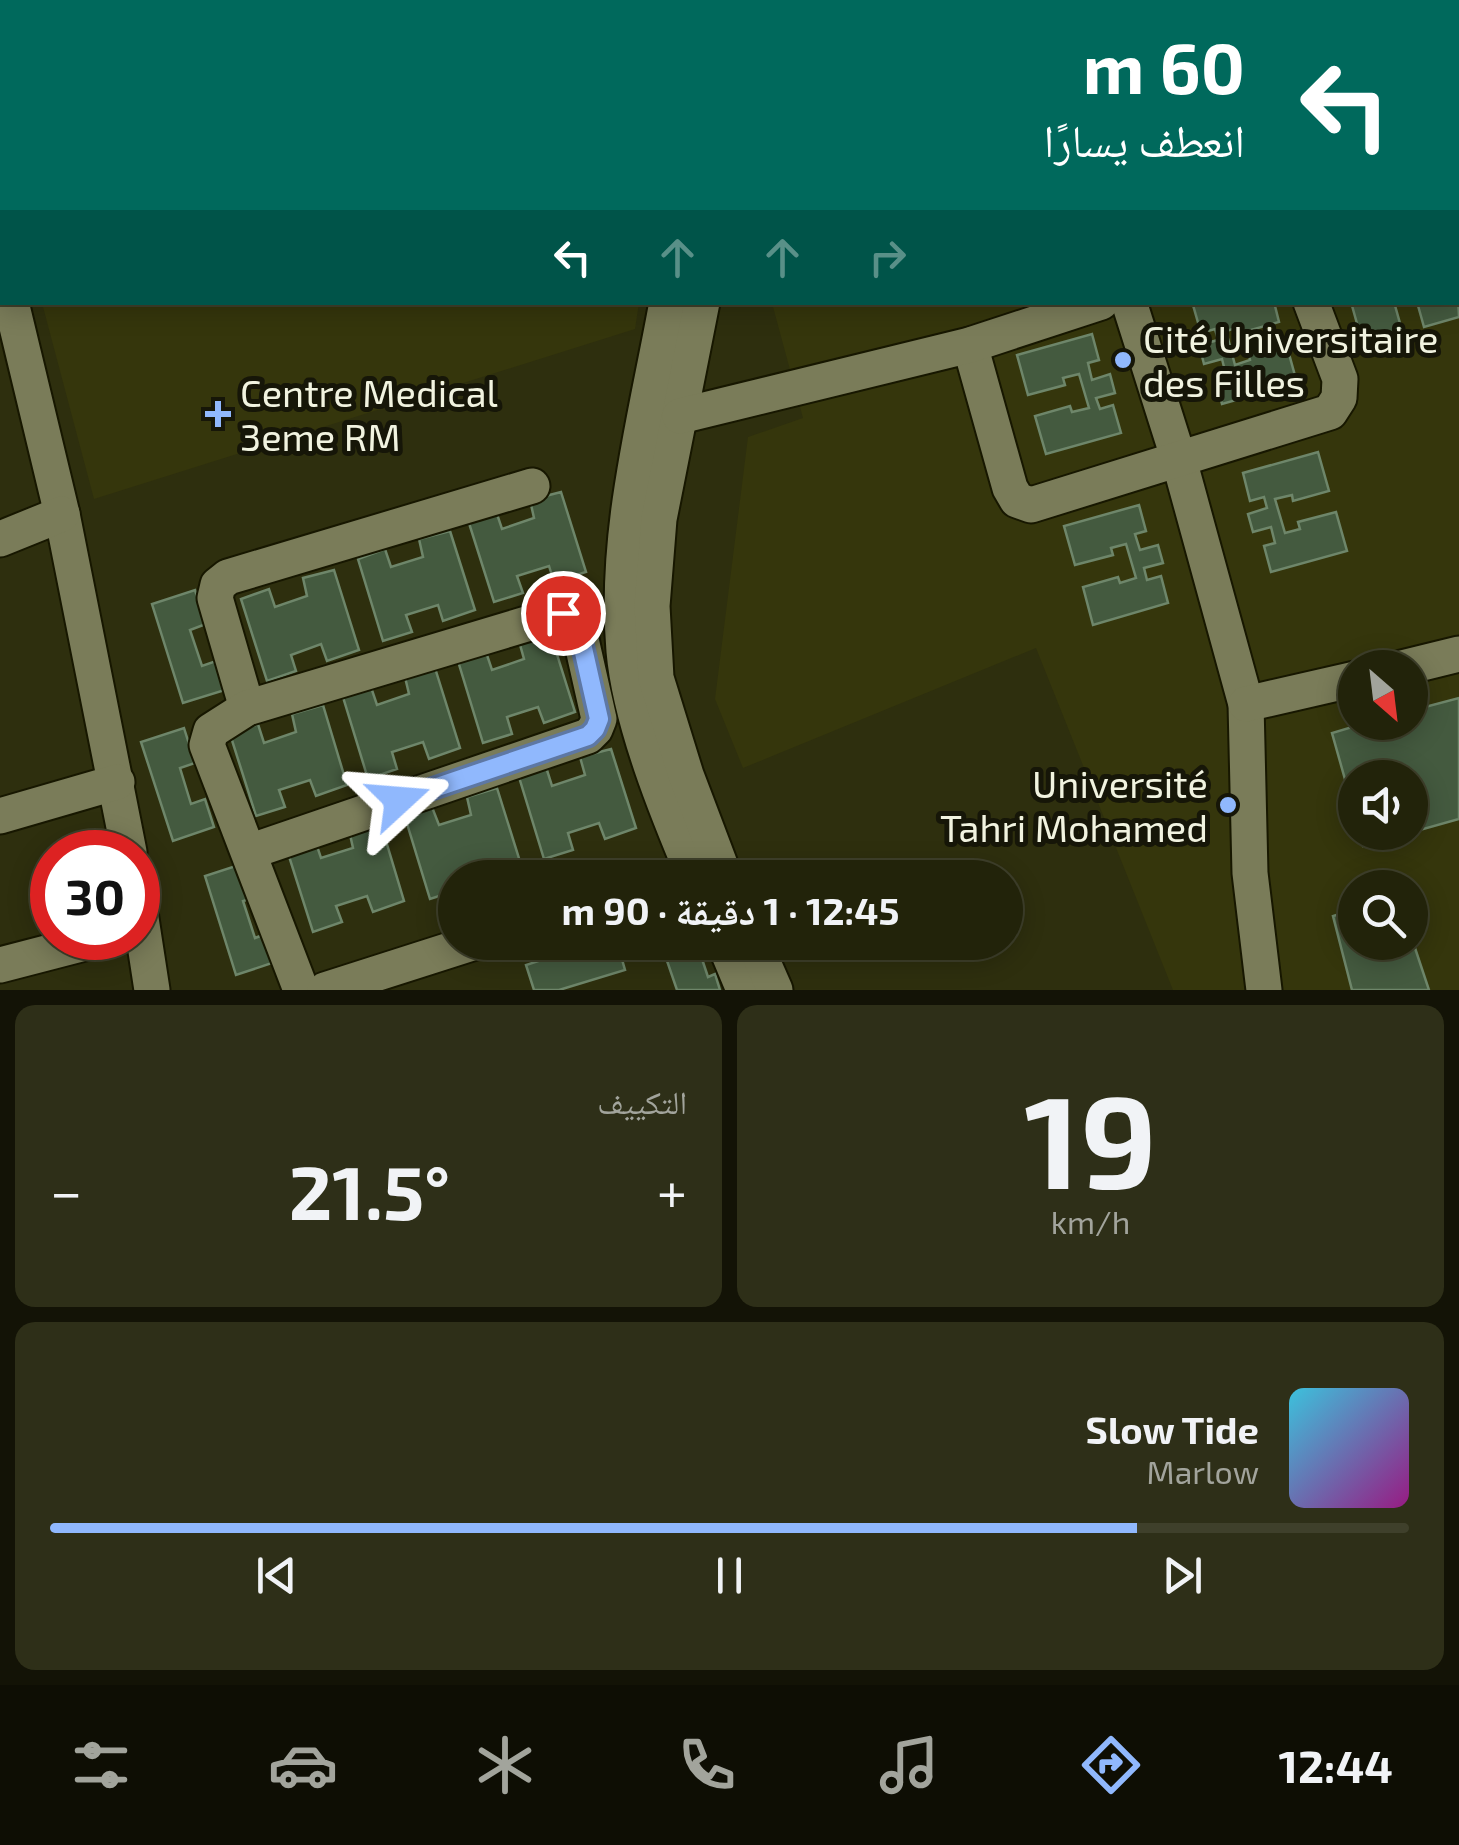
<!DOCTYPE html>
<html lang="ar">
<meta charset="utf-8">
<style>
:root{--surface:#22230a;--page:#2e2f18;--text:#f1f3f6;--muted:#a2a49c;--line:#3f402b;--accent:#90b8fd}
body{margin:0;font-family:"Exo 2","Noto Naskh Arabic",sans-serif;background:var(--page);color:var(--text);direction:rtl;height:100vh;display:flex;flex-direction:column;font-size:38px;white-space:nowrap}
*{box-sizing:border-box;margin:0}
p{font-size:32px;color:var(--muted)}
.icon{flex:none;width:55px;height:55px;fill:none;stroke:currentColor;stroke-width:2;stroke-linecap:round;stroke-linejoin:round}
.map{position:relative;height:990px;overflow:hidden;direction:ltr}
.details{display:flex;flex-direction:column;gap:15px;padding:15px;background:#131306;flex:1}
.details>*{flex:none}
.hud{position:absolute;left:0px;top:0px;width:1460px;height:305px;box-shadow:0 5px 25px #0003,0 0 0 2px var(--line);direction:rtl;background:#00695c;color:#fff;overflow:hidden}
.needle{width:65px;rotate:152deg}
.tools{position:absolute;left:1338px;top:650px;display:grid;gap:20px}
.tools a{display:grid;place-items:center;width:90px;height:90px;border-radius:50%;background:var(--surface);box-shadow:0 5px 25px #0003,0 0 0 2px var(--line);font-size:50px}
.speed{position:absolute;left:30px;top:830px;display:flex;gap:20px;font-size:50px;font-weight:700;text-align:center}
.speed>*{display:grid;place-content:center;width:130px;height:130px;border-radius:50%;background:var(--surface);box-shadow:0 5px 25px #0003,0 0 0 2px var(--line);line-height:1}
.speed .limit{border:15px solid #d22;background:#fff;color:#111}
.pin{position:absolute;display:grid;place-items:center;width:85px;height:85px;color:#fff;margin:-42px;border:5px solid #fff;border-radius:50%;box-shadow:0 2px 10px #0007}
.me{position:absolute;width:110px;margin:-55px;rotate:71deg;stroke-linejoin:round;filter:drop-shadow(0 0 8px #0008)}
.turn{display:flex;align-items:center;gap:35px;height:210px;padding:0 50px;font-size:45px}
.turn .icon{width:130px;height:130px;stroke-width:2.5}
.turn b{display:block;font-size:70px;line-height:85px}
.lanes{display:flex;align-items:center;height:95px;padding:0 50px;background:#0003;justify-content:center;gap:50px;direction:ltr}
.lanes .off{opacity:.35}
.big{font-size:75px;font-weight:700;line-height:1.1}
.details .card{flex:1;display:flex;flex-direction:column;justify-content:center;gap:15px;min-width:0;padding:0 35px;border-radius:20px;background:var(--page)}
.details .dial{align-items:center;gap:0}
.dial b{font-size:130px;line-height:1}
.song{display:flex;align-items:center;gap:30px}
.cover{width:120px;height:120px;border-radius:15px;background:linear-gradient(135deg,hsl(190 70% 55%),hsl(310 70% 35%))}
.played{height:10px;border-radius:5px;background:linear-gradient(90deg,var(--accent) 80%,var(--line) 80%)}
.keys{display:flex;justify-content:space-around;direction:ltr}
.heat{display:flex;justify-content:space-between;align-items:center;font-size:55px;direction:ltr}
.details .tiles{flex:1;display:grid;gap:15px;grid-template-columns:1fr 1fr}
.card:last-child{grid-column:span 2}
.trip{position:absolute;left:438px;top:860px;width:585px;height:100px;border-radius:50px;background:var(--surface);box-shadow:0 5px 25px #0003,0 0 0 2px var(--line);font-weight:700;line-height:100px;text-align:center;direction:rtl}
.dock{display:flex;height:160px;justify-content:space-around;align-items:center;background:#0e0e04;color:var(--muted)}
.dock .icon{width:70px;height:70px}
.dock .active{color:var(--accent)}
.dock b{font-size:45px;color:var(--text)}
.map>svg:first-child{display:block}
.built{fill:#35360c;fill-rule:evenodd}
.building{fill:#445a3f;stroke:#6e866a;stroke-width:2.5}
.lines{fill:none;stroke-linecap:round;stroke-linejoin:round}
.minor-casing{stroke:#171700;stroke-width:39}
.minor{stroke:#7a7c59;stroke-width:35}
.route-casing{stroke:#5e78a4;stroke-width:25}
.route{stroke:#90b8fd;stroke-width:18}
.poi-dot{fill:#90b8fd;stroke:#161608;stroke-width:4}
.labels{text-anchor:middle;dominant-baseline:central;stroke-width:10;stroke-linejoin:round;paint-order:stroke}
.poi-label{font-size:38px;fill:#f1f3e0;stroke:#161608;text-anchor:start}
</style>
<div class="map">
<svg width="1459" height="990" viewBox="0 0 1459 990">
<rect width="100%" height="100%" fill="#2e2f0e"/>
<g class="built">
<polygon points="0,0 684,0 686,2 2,2 2,155"/>
<path d="M 1290,0 L 1459,0 L 1459,990 L 1173,990 L 1036,648 L 743,768 L 715,699 L 748,437 L 803,418 L 772,303 L 1458,302 L 1458,2 L 1289,2 ZM 1355,668 L 1410,668 L 1410,722 L 1355,722 ZM 1355,778 L 1410,778 L 1410,832 L 1355,832 ZM 1355,888 L 1410,888 L 1410,942 L 1355,942 Z"/>
<polygon points="42,303 42,302 639,303 635,329 94,499"/>
</g>
<g class="building">
<polygon points="1458,298 1459,317 1424,327 1417,302 1458,302"/>
<polygon points="1202,302 1274,302 1279,322 1244,332 1242,326 1226,331 1235,365 1250,360 1249,354 1286,343 1297,383 1222,404 1215,378 1226,375 1222,359 1204,364 1199,345 1218,340 1215,329 1201,333 1193,305"/>
<polygon points="1351,302 1394,302 1403,334 1363,345"/>
<polygon points="1092,334 1099,360 1088,363 1092,380 1110,374 1115,393 1096,398 1100,409 1113,405 1121,433 1046,454 1035,416 1070,406 1072,412 1089,408 1079,374 1063,378 1065,385 1028,395 1017,355"/>
<polygon points="1318,452 1329,491 1293,501 1292,495 1275,499 1285,533 1300,529 1298,522 1336,512 1347,551 1271,572 1264,546 1275,543 1271,527 1253,532 1248,514 1267,508 1264,497 1250,501 1243,473"/>
<polygon points="561,492 586,572 554,582 549,566 517,576 523,593 494,602 468,520 496,511 502,529 534,518 530,500"/>
<polygon points="1139,505 1146,531 1135,534 1140,550 1158,545 1163,563 1144,568 1147,580 1161,576 1168,603 1093,625 1083,587 1118,577 1120,583 1136,578 1126,544 1111,548 1113,555 1075,565 1064,526"/>
<polygon points="450,531 475,610 443,621 438,605 406,615 412,632 383,641 358,559 385,549 391,567 423,557 419,539"/>
<polygon points="334,570 359,650 327,661 321,644 291,655 296,671 267,681 241,599 269,589 275,607 307,596 303,578"/>
<polygon points="195,590 206,624 190,630 202,666 216,661 225,690 183,703 152,604"/>
<polygon points="550,632 575,712 544,723 538,707 507,717 512,734 483,743 458,661 486,652 492,670 524,659 519,641"/>
<polygon points="435,668 460,748 429,759 423,742 392,752 397,769 368,779 343,697 371,687 377,705 409,694 405,677"/>
<polygon points="1459,698 1459,819 1363,846 1360,832 1410,832 1410,778 1355,778 1355,815 1332,733 1369,722 1410,722 1410,711"/>
<polygon points="323,705 347,785 316,796 310,780 279,790 285,807 256,816 230,734 258,724 264,743 296,732 292,714"/>
<polygon points="184,728 195,763 180,768 191,804 205,799 214,827 173,841 141,742"/>
<polygon points="611,749 636,828 605,839 599,823 568,833 573,850 544,859 519,777 546,767 552,786 585,775 580,757"/>
<polygon points="497,788 522,868 490,878 485,863 454,873 455,891 430,899 405,817 432,807 439,825 471,815 467,797"/>
<polygon points="380,821 404,901 373,912 367,896 336,906 342,922 313,932 287,850 315,840 321,858 353,848 349,830"/>
<polygon points="248,862 259,896 243,901 255,938 268,933 278,961 236,975 205,876"/>
<polygon points="1355,909 1355,942 1410,942 1410,933 1429,990 1352,990 1333,916"/>
<polygon points="577,942 581,942 583,948 601,942 617,942 625,970 559,990 534,990 526,965 560,954 559,948"/>
<polygon points="697,944 708,977 715,974 720,990 677,990 665,955"/>
</g>
<g class="lines">
<defs>
<g id="minor">
<polyline points="716,0 716,2"/>
<polyline points="771,2 773,0"/>
<polyline points="1458,193 1459,193"/>
<polyline points="0,263 2,271"/>
<polyline points="11,302 62,514 129,852"/>
<path d="M 667,302 C 646,418 614,533 624,651 C 630,721 667,812 695,878"/>
<polyline points="702,302 659,519 652,606 656,678 686,775 725,878"/>
<polyline points="1129,302 1179,460 1246,704 1250,873 1264,990"/>
<polyline points="970,345 1010,488 1017,500 1031,505 1330,412 1339,398 1340,379 1311,302"/>
<polyline points="680,416 970,345 1101,302"/>
<polyline points="0,539 62,514"/>
<polyline points="1402,668 1459,654"/>
<polyline points="1246,704 1355,679"/>
<polyline points="247,708 215,598 218,585 228,577 532,486"/>
<polyline points="0,816 117,782"/>
<polyline points="249,852 588,736 595,729 599,719 578,626 571,617 563,613 247,708 211,731 207,745 301,990"/>
<polyline points="138,899 152,990"/>
<polyline points="724,942 744,990"/>
<polyline points="754,942 775,990"/>
<polyline points="0,965 104,938"/>
<polyline points="325,990 475,942"/>
</g>
</defs>
<use href="#minor" class="minor-casing"/>
<use href="#minor" class="minor"/>
</g>
<g class="lines">
<defs>
<polyline id="route" points="399,800 588,736 595,729 599,719 578,626 572,616 563,613"/>
</defs>
<use href="#route" class="route-casing"/>
<use href="#route" class="route"/>
</g>
<g class="poi-dot">
<circle cx="1123" cy="360" r="10"/>
<path d="M213 399h10v10h10v10h-10v10h-10v-10h-10v-10h10z"/>
<circle cx="1228" cy="805" r="10"/>
</g>
<g class="labels">
<g class="poi-label">
<text x="1143" y="338">Cité Universitaire<tspan x="1143" dy="44">des Filles</tspan></text>
<text x="240" y="392">Centre Medical<tspan x="240" dy="44">3eme RM</tspan></text>
<text x="1208" y="783" text-anchor="end">Université<tspan x="1208" dy="44">Tahri Mohamed</tspan></text>
</g>
</g>
</svg>
<div class="tools">
<a><svg class="needle" viewBox="-14 -14 28 28"><path d="M0-13l5 13h-10z" fill="#e53935"/><path d="M0 13l5-13h-10z" fill="#a2a49c"/></svg></a>
<a><svg class="icon" aria-label="sound" viewBox="0 0 24 24"><path d="M4 9h4l5-4v14l-5-4H4zM17 9q2 3 0 6"/></svg></a>
<a><svg class="icon" aria-label="search" viewBox="0 0 24 24"><circle cx="10" cy="10" r="6"/><path d="M15 15l6 6"/></svg></a>
</div>
<div class="speed"><div class="limit">30</div></div>
<div class="pin" style="left:563px;top:613px;background:#d93025"><svg class="icon" aria-label="arrive" viewBox="0 0 24 24"><path d="M6 21V4h12l-3 4 3 4H6"/></svg></div>
<svg class="me" style="left:399px;top:800px" viewBox="-20 -20 40 40"><path d="M0-17L14 15 0 8-14 15z" fill="#90b8fd" stroke="#fff" stroke-width="4"/></svg>
<div class="trip">12:45 · 1 دقيقة · 90 m</div>
<div class="hud">
<div class="turn"><svg class="icon" aria-label="left" viewBox="0 0 24 24"><path d="M17 20v-9H6M10 6l-5 5 5 5"/></svg><div><b>60 m</b>انعطف يسارًا</div></div>
<div class="lanes"><svg class="icon" aria-label="left" viewBox="0 0 24 24"><path d="M17 20v-9H6M10 6l-5 5 5 5"/></svg><svg class="icon off" aria-label="ahead" viewBox="0 0 24 24"><path d="M12 20V5M6 11l6-6 6 6"/></svg><svg class="icon off" aria-label="ahead" viewBox="0 0 24 24"><path d="M12 20V5M6 11l6-6 6 6"/></svg><svg class="icon off" aria-label="right" viewBox="0 0 24 24"><path d="M7 20v-9h11M14 6l5 5-5 5"/></svg></div>
</div>
</div>
<section class="details">
<div class="tiles">
<div class="card dial"><b>19</b><p>km/h</p></div>
<div class="card"><p>التكييف</p>
<div class="heat"><a>−</a><b class="big">21.5°</b><a>+</a></div>
</div>
<div class="card">
<div class="song"><i class="cover"></i><div><b>Slow Tide</b><p>Marlow</p></div></div>
<div class="played"></div>
<div class="keys"><svg class="icon" aria-label="previous" viewBox="0 0 24 24"><path d="M18 5L8 12l10 7zM5 5v14"/></svg><svg class="icon" aria-label="pause" viewBox="0 0 24 24"><path d="M8 5v14M16 5v14"/></svg><svg class="icon" aria-label="next" viewBox="0 0 24 24"><path d="M6 5l10 7-10 7zM19 5v14"/></svg></div>
</div>
</div>
</section>
<nav class="dock">
<b>12:44</b>
<svg class="icon active" aria-label="directions" viewBox="0 0 24 24"><path d="M12 3l9 9-9 9-9-9zM9 14v-3h6M13 9l2 2-2 2"/></svg>
<svg class="icon" aria-label="music" viewBox="0 0 24 24"><path d="M9 18V5l10-2v13"/><circle cx="6" cy="18" r="3"/><circle cx="16" cy="16" r="3"/></svg>
<svg class="icon" aria-label="phone" viewBox="0 0 24 24"><path d="M5 4h4l2 5-3 2q2 4 5 5l2-3 5 2v4C11 20 4 13 5 4z"/></svg>
<svg class="icon" aria-label="climate" viewBox="0 0 24 24"><path d="M12 3v18M4 7l16 10M4 17L20 7"/></svg>
<svg class="icon" aria-label="car" viewBox="0 0 24 24"><path d="M5 17H2v-5l4-1 3-4h7l3 4 3 1v5h-3M9 17h6M6 11h13"/><circle cx="7" cy="17" r="2"/><circle cx="17" cy="17" r="2"/></svg>
<svg class="icon" aria-label="filters" viewBox="0 0 24 24"><path d="M4 7h16M4 17h16"/><circle cx="9" cy="7" r="2"/><circle cx="15" cy="17" r="2"/></svg>
</nav>
